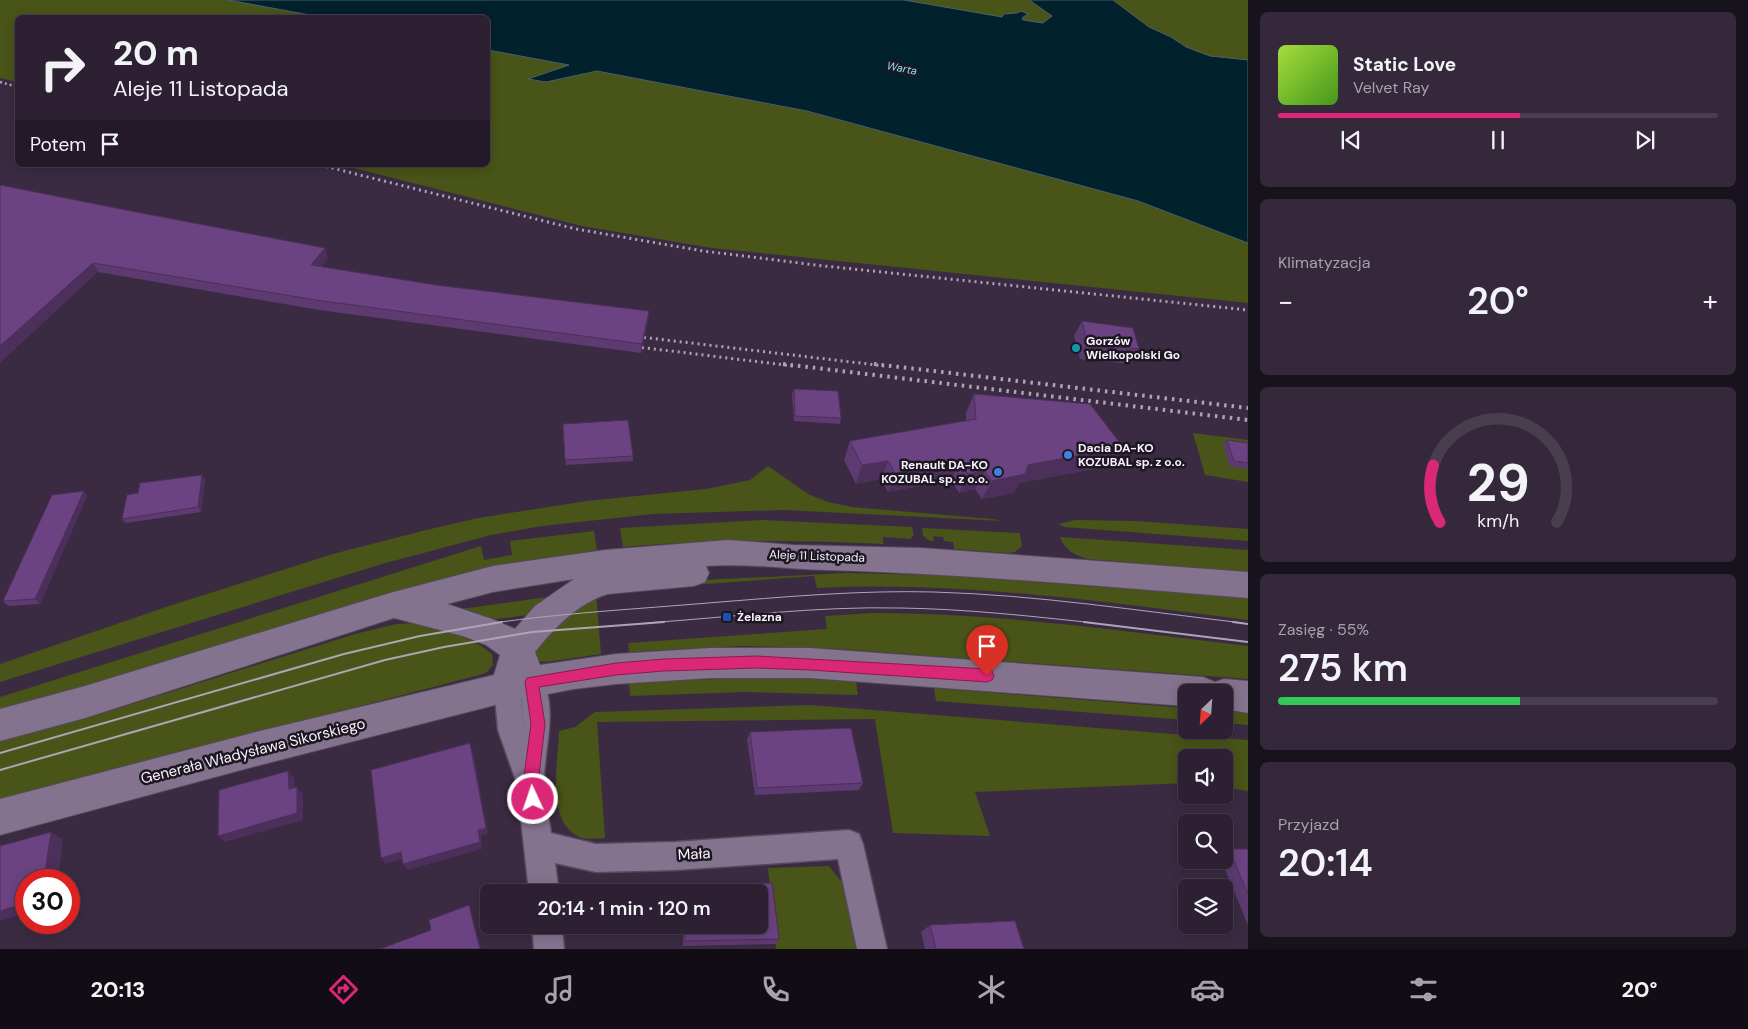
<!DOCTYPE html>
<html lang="pl">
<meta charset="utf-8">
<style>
:root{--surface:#2c2032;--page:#34283a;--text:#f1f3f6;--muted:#a6a3ac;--line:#483e4d;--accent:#db2777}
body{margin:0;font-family:"DM Sans",sans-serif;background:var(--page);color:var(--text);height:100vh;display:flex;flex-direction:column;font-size:19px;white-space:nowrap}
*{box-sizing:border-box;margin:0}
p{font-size:16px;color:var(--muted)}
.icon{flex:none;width:28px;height:28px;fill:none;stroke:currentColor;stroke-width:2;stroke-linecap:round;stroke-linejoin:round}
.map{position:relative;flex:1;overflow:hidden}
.details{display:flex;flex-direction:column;gap:12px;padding:12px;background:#18121c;width:500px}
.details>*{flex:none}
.guide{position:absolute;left:15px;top:15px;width:475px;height:152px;border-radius:8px;box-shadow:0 2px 12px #0003,0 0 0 1px var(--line);background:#2c2032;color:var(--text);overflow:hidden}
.needle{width:32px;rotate:205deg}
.controls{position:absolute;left:1178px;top:684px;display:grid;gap:10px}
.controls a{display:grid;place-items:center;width:55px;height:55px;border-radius:8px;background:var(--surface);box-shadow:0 2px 12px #0003,0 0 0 1px var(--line);font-size:25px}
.speed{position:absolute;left:15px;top:869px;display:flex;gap:10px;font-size:25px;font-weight:700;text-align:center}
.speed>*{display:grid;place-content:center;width:65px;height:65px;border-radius:50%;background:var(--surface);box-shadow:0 2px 12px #0003,0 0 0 1px var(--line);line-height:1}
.speed .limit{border:8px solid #d22;background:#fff;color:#111}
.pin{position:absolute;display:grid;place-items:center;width:42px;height:42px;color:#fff;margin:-51px -21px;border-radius:50% 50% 50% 0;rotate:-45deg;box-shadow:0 0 5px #0007}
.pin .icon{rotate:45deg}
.me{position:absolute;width:55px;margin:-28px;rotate:357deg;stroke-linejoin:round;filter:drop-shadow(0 0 4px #0008)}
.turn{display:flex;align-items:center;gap:18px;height:105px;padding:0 15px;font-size:22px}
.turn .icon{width:65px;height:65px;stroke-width:2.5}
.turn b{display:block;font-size:35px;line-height:42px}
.then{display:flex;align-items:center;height:48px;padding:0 15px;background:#0003;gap:10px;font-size:19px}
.big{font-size:38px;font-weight:600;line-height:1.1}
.details .card{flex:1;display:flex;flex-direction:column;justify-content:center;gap:8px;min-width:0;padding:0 18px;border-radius:8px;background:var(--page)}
.details .dial{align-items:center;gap:0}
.dial svg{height:130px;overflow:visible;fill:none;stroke:var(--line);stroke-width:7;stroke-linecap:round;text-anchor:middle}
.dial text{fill:var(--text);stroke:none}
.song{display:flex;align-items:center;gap:15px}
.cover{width:60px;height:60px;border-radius:8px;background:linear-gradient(135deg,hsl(80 70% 55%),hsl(100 70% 35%))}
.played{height:5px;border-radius:2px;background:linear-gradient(90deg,var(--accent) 55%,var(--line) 55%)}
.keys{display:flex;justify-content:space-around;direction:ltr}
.heat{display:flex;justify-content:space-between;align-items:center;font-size:28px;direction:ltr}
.charge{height:8px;border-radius:4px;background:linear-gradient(90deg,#34c759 55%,var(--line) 0)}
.trip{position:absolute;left:480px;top:884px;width:288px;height:50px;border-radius:8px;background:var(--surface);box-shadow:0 2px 12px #0003,0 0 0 1px var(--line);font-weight:600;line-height:50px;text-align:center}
.tab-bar{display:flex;height:80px;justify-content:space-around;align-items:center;background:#120d14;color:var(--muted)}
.tab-bar .icon{width:35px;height:35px}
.tab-bar .active{color:var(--accent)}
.tab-bar b{font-size:22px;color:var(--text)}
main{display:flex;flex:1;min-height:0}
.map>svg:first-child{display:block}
.green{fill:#495418}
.water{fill:#01212d;stroke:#4b606c}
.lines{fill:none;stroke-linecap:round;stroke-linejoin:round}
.street-casing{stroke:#55495b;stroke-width:3}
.secondary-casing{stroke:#55495b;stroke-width:2}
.street{fill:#84738e;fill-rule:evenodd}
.secondary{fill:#84738e;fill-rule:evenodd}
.tram-far1{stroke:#aea4b4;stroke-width:1}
.tram{stroke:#aea4b4;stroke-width:2}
.rail-far2{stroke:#aea4b4;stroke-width:2.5;stroke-dasharray:2 3;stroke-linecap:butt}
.rail-far1{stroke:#aea4b4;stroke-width:3;stroke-dasharray:2 4;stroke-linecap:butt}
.rail{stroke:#aea4b4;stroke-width:4;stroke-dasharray:2.5 5;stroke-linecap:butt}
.wall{fill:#5d3a70}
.shaded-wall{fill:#4c2f5b}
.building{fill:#6c4382;stroke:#4c2f5b}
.route{fill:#db2777;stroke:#8e194d}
.culture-dot{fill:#0f9aa8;stroke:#1d1721;stroke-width:2}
.shop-dot{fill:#3f7fe0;stroke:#1d1721;stroke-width:2}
.transit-dot{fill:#1a4fb4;stroke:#1d1721;stroke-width:2}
.labels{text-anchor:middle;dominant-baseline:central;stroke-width:5;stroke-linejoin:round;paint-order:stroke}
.far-water-label{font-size:11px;font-style:italic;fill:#92daf8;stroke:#1d1721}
.poi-label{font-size:12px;font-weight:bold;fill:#f9f2fe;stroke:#1d1721;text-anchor:start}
.street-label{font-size:12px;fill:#f9f2fe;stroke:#1d1721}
.near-street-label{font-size:15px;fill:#f9f2fe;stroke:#1d1721}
</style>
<main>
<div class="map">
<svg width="1248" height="949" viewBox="0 0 1248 949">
<rect width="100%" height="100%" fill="#3a2b42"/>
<g class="green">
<polygon points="0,0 228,0 321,17 18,18 17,82 0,78"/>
<polygon points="875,0 1042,0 1063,28"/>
<polygon points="1104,0 1248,0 1248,68 1191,55"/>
<polygon points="488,50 570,65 530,79 546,82 597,71 805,111 1138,201 1248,243 1248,303 712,248 582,226 342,165 488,165"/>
<polygon points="1193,433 1248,440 1248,482 1205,475"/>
<polygon points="768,466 808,494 828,502 852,507 992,519 1003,521 784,510 653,514 542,526 491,535 382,564 0,682 0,664 169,606 333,554 422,531 478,518 587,501 706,489 750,480"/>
<path d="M 763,520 L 912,527 L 914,535 L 910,539 L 883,537 L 883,544 C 795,540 711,539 623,547 L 620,528 Z"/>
<polygon points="1075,520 1136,521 1248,529 1248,541 1064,527 1059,524"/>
<polygon points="922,528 1020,533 1022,546 1015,552 1008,553 954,549 953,542 944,541 943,537 933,536 934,541 928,540 923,536"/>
<polygon points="594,531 597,550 471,572 115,679 0,709 0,697 481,546 484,560 512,555 510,541"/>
<path d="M 1060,537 L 1248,550 L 1248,572 L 1088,559 C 1074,555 1065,550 1060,537 Z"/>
<path d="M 846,573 L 942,575 L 1248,598 L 1248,620 C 1105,602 962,581 817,588 L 814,576 L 623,590 L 684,581 Z"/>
<path d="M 596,593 L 601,654 L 546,662 L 538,661 L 535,657 C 535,638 581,605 596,593 Z"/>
<polygon points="548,597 536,614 481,621 461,609"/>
<path d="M 873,613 C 999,613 1123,631 1248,646 L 1248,679 L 825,648 L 742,646 L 629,652 L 628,643 L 827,629 L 825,616 Z"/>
<path d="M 417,623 C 442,628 472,637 492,654 L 493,665 L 487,672 L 483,674 L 0,800 L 0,740 L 97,715 L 355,634 L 396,624 Z"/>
<polygon points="781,677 856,682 858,695 745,692 630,696 629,684 686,680"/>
<polygon points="934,688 1186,708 1186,720 936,701"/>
<path d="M 810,705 L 1248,740 L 1248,791 L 1224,787 L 1224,758 L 1186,758 L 1186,783 L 975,792 L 990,836 L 893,833 L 875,719 L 597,722 L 605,838 C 597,838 588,840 582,838 C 545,825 558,761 559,731 L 575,727 L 595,712 Z"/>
<polygon points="1224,711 1248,713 1248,725 1224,723"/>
<polygon points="829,866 847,889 859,949 776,949 768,868"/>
</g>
<polygon class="water" points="228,0 904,0 1002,17 1004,14 1017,13 1021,11 1028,14 1022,18 1023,20 1043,23 1052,16 1029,0 1113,0 1149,27 1171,37 1186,47 1210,56 1248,60 1248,243 1138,201 807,111 597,71 546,82 528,79 569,65 488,50 488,18 321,17"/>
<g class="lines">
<defs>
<g id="street">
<path d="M 532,670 L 541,674 C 558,712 545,742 544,780 C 543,795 549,817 551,833 L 596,844 L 675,842 L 849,830 L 859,834 L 863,844 L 887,949 L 857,949 L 838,859 L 675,870 L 596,872 L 555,863 L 559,892 L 529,892 L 517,784 L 498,730 L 494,687 L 498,679 L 507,675 L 516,679 L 520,687 L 524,730 L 519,682 L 523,674 Z"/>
<polygon points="532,925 562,925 564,949 534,949"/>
</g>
<path id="secondary" d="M 728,540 L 794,545 L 921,548 L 1248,572 L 1248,598 C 1108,587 968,574 827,570 C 787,569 746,563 706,566 L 709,573 L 705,582 L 694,586 L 608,594 C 578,603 554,628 535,652 L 540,665 L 616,654 L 711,648 L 810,648 L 1203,677 L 1215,682 L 1224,679 L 1248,681 L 1248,713 L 1224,709 L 1224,692 L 1186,692 L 1186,706 L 810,678 L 711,678 L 616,684 L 574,689 L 507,702 L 260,765 L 0,835 L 0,799 L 260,731 L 494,675 L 500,655 L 486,645 L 463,636 L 394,618 L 85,718 L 0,741 L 0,709 L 85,686 L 390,593 L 493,566 L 605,550 ZM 574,579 L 535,606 L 515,629 L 492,619 L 447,604 L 493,592 Z"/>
</defs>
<use href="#street" class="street-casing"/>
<use href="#secondary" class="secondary-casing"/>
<use href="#street" class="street"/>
<use href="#secondary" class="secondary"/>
<g class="tram-far1">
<path d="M 493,623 C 564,613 636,609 708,603 C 783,597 859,590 934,592 C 1038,595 1140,611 1243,623"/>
<path d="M 647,623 C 732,617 817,606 901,608 C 966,609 1030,616 1094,623"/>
</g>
<g class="tram">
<polyline points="1084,622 1248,642"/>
<polyline points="1233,622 1248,624"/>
<polyline points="0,753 344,654 420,636 502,622"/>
<polyline points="0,770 385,660 444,647 532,632 664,622"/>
</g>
<polyline class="rail-far2" points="0,82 18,87"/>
<g class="rail-far1">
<polyline points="320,165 576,229 703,251 824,266 1248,310"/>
<polyline points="632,336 885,366"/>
<polyline points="630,346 793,366"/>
</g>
<g class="rail">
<polyline points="783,364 1248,420"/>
<polyline points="874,364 1248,408"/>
</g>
</g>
<g class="wall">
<polygon points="0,185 328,258 321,267 648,320 641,353 319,310 98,272"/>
<polygon points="1082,321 1139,349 1130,364 1080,359 1074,336"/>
<polygon points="794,389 841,418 840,424 794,421 792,394"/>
<polygon points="974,394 1110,466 1019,483 1014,493 982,499 975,489 959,493 951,480 888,492 881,479 856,484 844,460 850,441 966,421 966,413"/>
<polygon points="563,424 633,456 633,461 566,465"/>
<polygon points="1227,440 1248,443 1248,469 1230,466 1223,445"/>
<polygon points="205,480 201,512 126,523 122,519"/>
<polygon points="84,491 87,496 40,604 8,606 3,601"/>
<polygon points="750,732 863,783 859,790 755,795 747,740"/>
<polygon points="1229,849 1248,849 1248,925 1221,860 1224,860 1224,852"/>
<polygon points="772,883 779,939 776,944 683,946 683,925 759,925 759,892 681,892 682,885"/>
<polygon points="930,925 1024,949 925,949 921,932"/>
</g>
<g class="shaded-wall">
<polygon points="325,248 328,258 314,275 311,265"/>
<polygon points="93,263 98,272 0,363 0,346"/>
<polygon points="649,311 648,320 641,353 642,344"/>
<polygon points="1123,447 1110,466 1019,483 1014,493 982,499 992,481 1028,465"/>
<polygon points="888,461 881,479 856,484 862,465"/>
<polygon points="960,461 951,480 888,492 895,473"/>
<polygon points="985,471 975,489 959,493 968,474"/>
<polygon points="202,475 205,480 201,512 198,507"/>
<polygon points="84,491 87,496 40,604 35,599"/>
<polygon points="470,743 473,751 488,834 481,836 482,849 408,870 403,864"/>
<polygon points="288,771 294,778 295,796 289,789"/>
<polygon points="297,787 303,794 303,820 225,842 218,836"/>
<polygon points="51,832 63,839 58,880 44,880"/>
<polygon points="401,852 406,858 385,864 381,858"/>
<polygon points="26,903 26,913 0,921 0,911"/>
<polygon points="469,905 470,908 481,949 480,949"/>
</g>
<g class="building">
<polygon points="0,185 131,211 325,248 311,265 436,285 649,311 642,344 316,300 93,263 0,346"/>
<polygon points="1082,321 1133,328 1139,349 1088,344"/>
<polygon points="794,389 838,391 841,418 795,416"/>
<polygon points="974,394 1090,404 1123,447 1028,465 1025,474 992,481 985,471 968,474 960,461 895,473 888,461 862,465 850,441 976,419"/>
<polygon points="628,420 633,456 565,460 563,424"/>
<polygon points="1227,440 1248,443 1248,463 1234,461"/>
<polygon points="202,475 198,507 122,519 127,495 138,493 140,483"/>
<polygon points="84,491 35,599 3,601 52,495"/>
<polygon points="851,728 863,783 757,788 750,732"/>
<polygon points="470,743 486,828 478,830 480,842 403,864 401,852 381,858 371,770"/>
<polygon points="288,771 289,789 297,787 297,813 218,836 219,790"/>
<polygon points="51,832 44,880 26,880 26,903 0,911 0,846"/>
<polygon points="1229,849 1248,849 1248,894"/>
<polygon points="772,883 779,939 685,941 684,925 759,925 759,892 682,892 682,885"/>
<polygon points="469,905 480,949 380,949 431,930 429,920"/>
<polygon points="1015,921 1024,949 936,949 930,925"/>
</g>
<polygon class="route" points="756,656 987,669 992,671 994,676 992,680 987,682 810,670 756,668 664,671 616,675 539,687 545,724 538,784 540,799 538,804 533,806 528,804 523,784 531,724 525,682 527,678 616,663 664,659"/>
<circle class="culture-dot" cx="1076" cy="348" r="5"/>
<g class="shop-dot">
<circle cx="1068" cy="455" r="5"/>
<circle cx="998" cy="472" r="5"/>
</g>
<rect class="transit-dot" x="722" y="612" width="10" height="10" rx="2.5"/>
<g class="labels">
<g class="far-water-label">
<text transform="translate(902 68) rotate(11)">Warta</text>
</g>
<g class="poi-label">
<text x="1086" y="341">Gorzów<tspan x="1086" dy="14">Wielkopolski Go</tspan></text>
<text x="1078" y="448">Dacia DA-KO<tspan x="1078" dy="14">KOZUBAL sp. z o.o.</tspan></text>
<text x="988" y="465" text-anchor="end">Renault DA-KO<tspan x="988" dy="14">KOZUBAL sp. z o.o.</tspan></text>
<text x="737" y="617">Żelazna</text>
</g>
<g class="street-label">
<text transform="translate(817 556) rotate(2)">Aleje 11 Listopada</text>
</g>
<g class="near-street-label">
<text transform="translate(253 751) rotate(-14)">Generała Władysława Sikorskiego</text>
<text transform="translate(694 854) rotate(-3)">Mała</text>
</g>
</g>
</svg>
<div class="controls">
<a><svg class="needle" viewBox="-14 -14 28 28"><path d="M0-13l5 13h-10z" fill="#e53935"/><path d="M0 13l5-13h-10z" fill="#a6a3ac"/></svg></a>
<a><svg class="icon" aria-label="sound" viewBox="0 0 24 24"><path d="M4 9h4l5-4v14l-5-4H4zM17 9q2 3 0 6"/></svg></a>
<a><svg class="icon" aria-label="search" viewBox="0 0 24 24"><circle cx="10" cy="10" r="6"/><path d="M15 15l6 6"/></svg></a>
<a><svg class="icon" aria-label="layers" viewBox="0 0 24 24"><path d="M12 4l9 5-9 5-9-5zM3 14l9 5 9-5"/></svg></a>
</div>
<div class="speed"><div class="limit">30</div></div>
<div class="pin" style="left:987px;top:676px;background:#d93025"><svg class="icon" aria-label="arrive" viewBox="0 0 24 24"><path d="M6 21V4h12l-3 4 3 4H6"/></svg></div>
<svg class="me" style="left:533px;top:799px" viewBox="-20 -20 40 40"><circle r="17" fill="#db2777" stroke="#fff" stroke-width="3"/><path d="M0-11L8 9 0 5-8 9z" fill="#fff"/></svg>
<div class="trip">20:14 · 1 min · 120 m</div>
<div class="guide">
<div class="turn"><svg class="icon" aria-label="right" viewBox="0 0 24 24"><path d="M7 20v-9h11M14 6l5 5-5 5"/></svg><div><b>20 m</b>Aleje 11 Listopada</div></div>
<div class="then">Potem<svg class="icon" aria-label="arrive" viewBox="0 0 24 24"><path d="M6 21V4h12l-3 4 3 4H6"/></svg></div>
</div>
</div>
<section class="details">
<div class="card">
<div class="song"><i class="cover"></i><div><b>Static Love</b><p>Velvet Ray</p></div></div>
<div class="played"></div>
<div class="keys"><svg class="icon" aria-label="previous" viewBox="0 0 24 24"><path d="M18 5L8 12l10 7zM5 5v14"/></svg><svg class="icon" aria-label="pause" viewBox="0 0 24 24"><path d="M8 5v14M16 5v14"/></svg><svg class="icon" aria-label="next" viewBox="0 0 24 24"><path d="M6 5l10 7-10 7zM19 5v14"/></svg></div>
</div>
<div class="card"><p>Klimatyzacja</p>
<div class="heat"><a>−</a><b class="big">20°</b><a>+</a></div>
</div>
<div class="card dial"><svg viewBox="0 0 100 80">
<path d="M14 69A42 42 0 1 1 86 69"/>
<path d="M14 69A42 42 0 0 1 10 34" stroke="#db2777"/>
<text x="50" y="56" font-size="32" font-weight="700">29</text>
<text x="50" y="72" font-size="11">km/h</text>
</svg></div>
<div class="card"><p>Zasięg · 55%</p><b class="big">275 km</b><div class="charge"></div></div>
<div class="card"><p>Przyjazd</p><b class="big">20:14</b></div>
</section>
</main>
<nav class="tab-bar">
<b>20:13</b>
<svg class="icon active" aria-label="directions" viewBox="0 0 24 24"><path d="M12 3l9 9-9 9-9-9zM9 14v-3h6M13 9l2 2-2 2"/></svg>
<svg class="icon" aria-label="music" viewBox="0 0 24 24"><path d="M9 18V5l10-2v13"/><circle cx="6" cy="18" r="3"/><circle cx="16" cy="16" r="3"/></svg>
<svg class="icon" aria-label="phone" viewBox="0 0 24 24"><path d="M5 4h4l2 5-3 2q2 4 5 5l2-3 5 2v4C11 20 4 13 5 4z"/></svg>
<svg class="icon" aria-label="climate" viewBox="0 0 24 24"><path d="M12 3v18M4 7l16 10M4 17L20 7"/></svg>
<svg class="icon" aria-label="car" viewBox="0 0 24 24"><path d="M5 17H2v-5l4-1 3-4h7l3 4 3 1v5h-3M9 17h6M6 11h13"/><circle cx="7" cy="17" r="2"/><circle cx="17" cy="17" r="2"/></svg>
<svg class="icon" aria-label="filters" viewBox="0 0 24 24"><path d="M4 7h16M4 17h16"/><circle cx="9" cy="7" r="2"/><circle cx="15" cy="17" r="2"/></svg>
<b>20°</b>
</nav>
